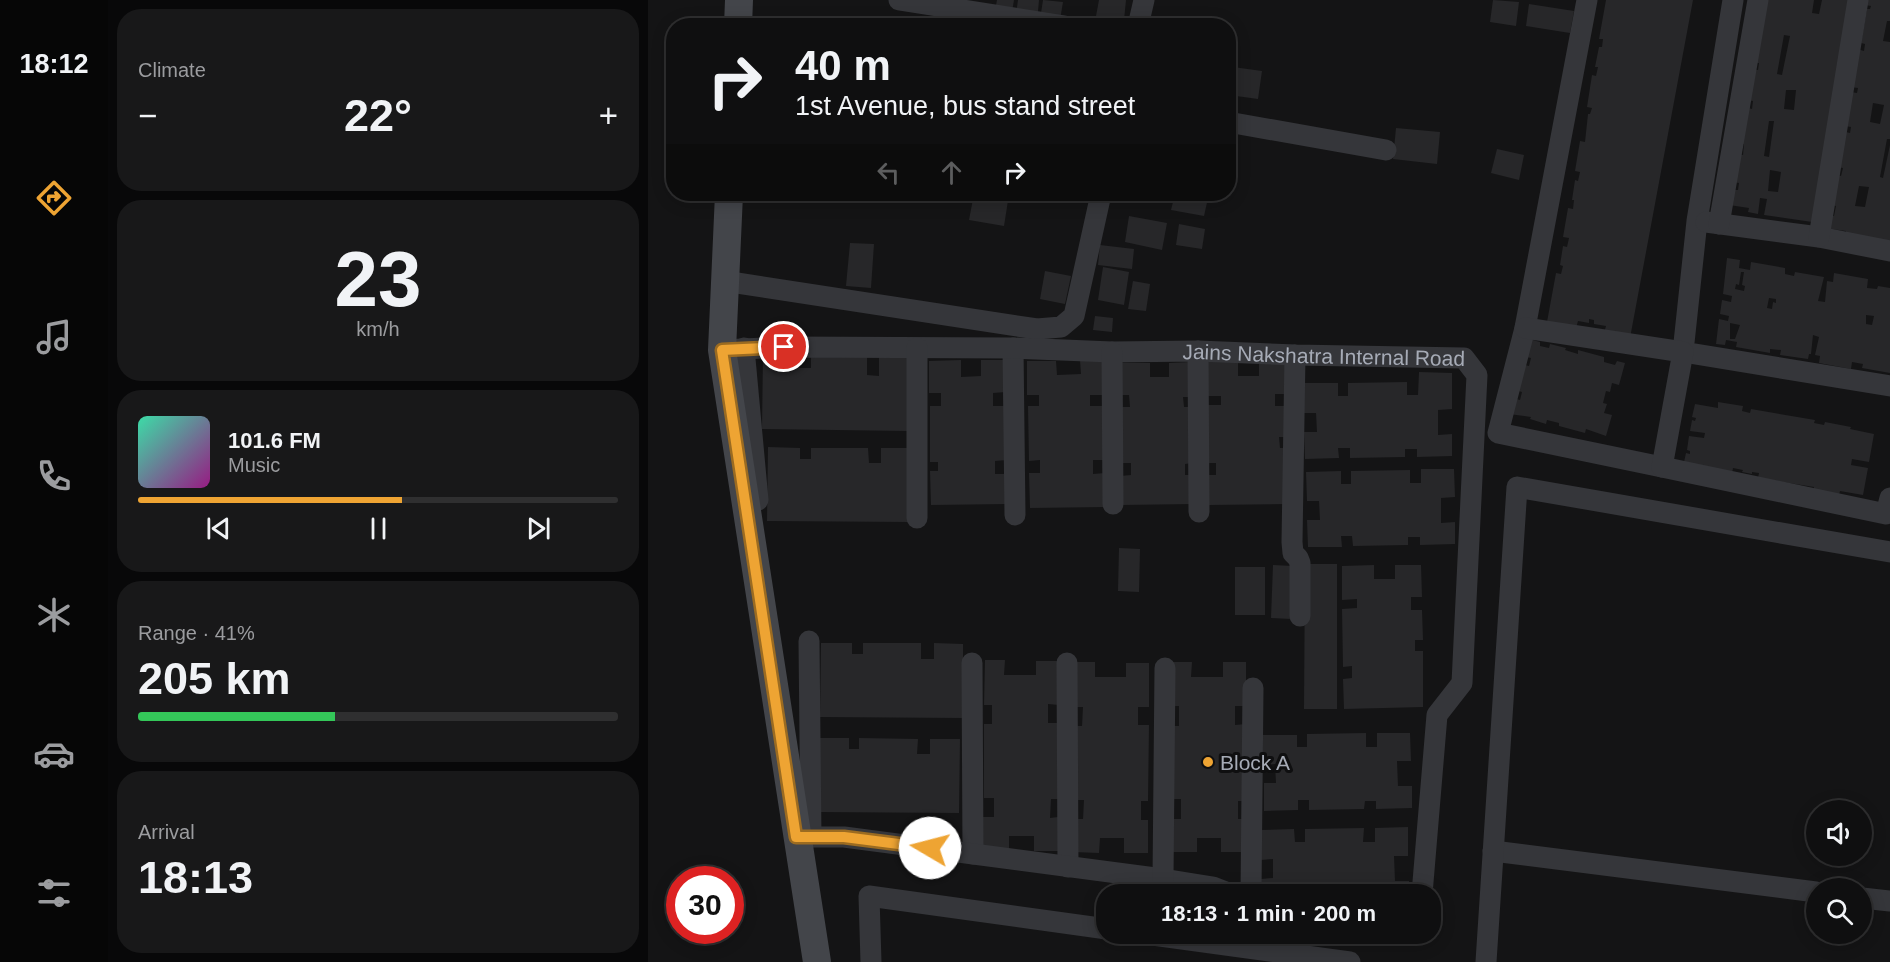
<!DOCTYPE html>
<meta charset="utf-8">
<style>
:root{--surface:#0f0f10;--page:#181819;--text:#f1f3f6;--muted:#9b9c9f;--line:#2f2f30;--accent:#eea433}
body{margin:0;font-family:Helvetica,sans-serif;background:var(--page);color:var(--text);height:100vh;display:flex;flex-direction:column;font-size:22px;white-space:nowrap}
*{box-sizing:border-box;margin:0}
p{font-size:20px;color:var(--muted)}
.icon{flex:none;width:33px;height:33px;fill:none;stroke:currentColor;stroke-width:2;stroke-linecap:round;stroke-linejoin:round}
.map{position:relative;flex:1;overflow:hidden}
.drawer{display:flex;flex-direction:column;gap:9px;padding:9px;background:#080809;width:540px}
.drawer>*{flex:none}
.hud{position:absolute;left:18px;top:18px;width:570px;height:183px;border-radius:24px;box-shadow:0 3px 15px #0003,0 0 0 2px var(--line);background:#0f0f10;color:var(--text);overflow:hidden}
.buttons{position:absolute;left:1158px;top:800px;display:grid;gap:12px}
.buttons a{display:grid;place-items:center;width:66px;height:66px;border-radius:50%;background:var(--surface);box-shadow:0 3px 15px #0003,0 0 0 2px var(--line);font-size:30px}
.speed{position:absolute;left:18px;top:866px;display:flex;gap:12px;font-size:30px;font-weight:700;text-align:center}
.speed>*{display:grid;place-content:center;width:78px;height:78px;border-radius:50%;background:var(--surface);box-shadow:0 3px 15px #0003,0 0 0 2px var(--line);line-height:1}
.speed .limit{border:9px solid #d22;background:#fff;color:#111}
.pin{position:absolute;display:grid;place-items:center;width:51px;height:51px;color:#fff;margin:-26px;border:3px solid #fff;border-radius:50%;box-shadow:0 2px 6px #0007}
.me{position:absolute;width:66px;margin:-33px;rotate:278deg;stroke-linejoin:round;filter:drop-shadow(0 0 4px #0008)}
.turn{display:flex;align-items:center;gap:21px;height:126px;padding:0 30px;font-size:27px}
.turn .icon{width:78px;height:78px;stroke-width:2.5}
.turn b{display:block;font-size:42px;line-height:51px}
.lanes{display:flex;align-items:center;height:57px;padding:0 30px;background:#0003;justify-content:center;gap:30px;direction:ltr}
.lanes .off{opacity:.35}
.big{font-size:45px;font-weight:600;line-height:1.1}
.drawer .widget{flex:1;display:flex;flex-direction:column;justify-content:center;gap:9px;min-width:0;padding:0 21px;border-radius:24px;background:var(--page)}
.drawer .dial{align-items:center;gap:0}
.dial b{font-size:78px;line-height:1}
.song{display:flex;align-items:center;gap:18px}
.cover{width:72px;height:72px;border-radius:9px;background:linear-gradient(135deg,hsl(160 70% 55%),hsl(310 70% 35%))}
.played{height:6px;border-radius:3px;background:linear-gradient(90deg,var(--accent) 55%,var(--line) 55%)}
.keys{display:flex;justify-content:space-around;direction:ltr}
.heat{display:flex;justify-content:space-between;align-items:center;font-size:33px;direction:ltr}
.charge{height:9px;border-radius:4px;background:linear-gradient(90deg,#34c759 41%,var(--line) 0)}
.trip{position:absolute;left:448px;top:884px;width:345px;height:60px;border-radius:24px;background:var(--surface);box-shadow:0 3px 15px #0003,0 0 0 2px var(--line);font-weight:600;line-height:60px;text-align:center}
main{display:flex;flex:1;min-height:0}
.tabs{display:flex;flex-direction:column;width:108px;justify-content:space-around;align-items:center;background:#060606;color:var(--muted)}
.tabs .icon{width:42px;height:42px}
.tabs .on{color:var(--accent)}
.tabs b{font-size:27px;color:var(--text)}
.map>svg:first-child{display:block}
.building{fill:#272729;fill-rule:evenodd}
.lines{fill:none;stroke-linecap:round;stroke-linejoin:round}
.street{stroke:#35363a;stroke-width:21}
.secondary{stroke:#43454a;stroke-width:28}
.route-casing{stroke:#9b6b21;stroke-width:15}
.route{stroke:#eea433;stroke-width:10}
.poi-dot{fill:#eea433;stroke:#0f0f10;stroke-width:2}
.labels{text-anchor:middle;dominant-baseline:central;stroke-width:6;stroke-linejoin:round;paint-order:stroke}
.street-label{font-size:21px;fill:#a6abb6;stroke:#0f0f10}
.poi-label{font-size:21px;fill:#a6abb6;stroke:#0f0f10;text-anchor:start}
</style>
<main>
<nav class="tabs">
<b>18:12</b>
<svg class="icon on" aria-label="directions" viewBox="0 0 24 24"><path d="M12 3l9 9-9 9-9-9zM9 14v-3h6M13 9l2 2-2 2"/></svg>
<svg class="icon" aria-label="music" viewBox="0 0 24 24"><path d="M9 18V5l10-2v13"/><circle cx="6" cy="18" r="3"/><circle cx="16" cy="16" r="3"/></svg>
<svg class="icon" aria-label="phone" viewBox="0 0 24 24"><path d="M5 4h4l2 5-3 2q2 4 5 5l2-3 5 2v4C11 20 4 13 5 4z"/></svg>
<svg class="icon" aria-label="climate" viewBox="0 0 24 24"><path d="M12 3v18M4 7l16 10M4 17L20 7"/></svg>
<svg class="icon" aria-label="car" viewBox="0 0 24 24"><path d="M5 17H2v-5l4-1 3-4h7l3 4 3 1v5h-3M9 17h6M6 11h13"/><circle cx="7" cy="17" r="2"/><circle cx="17" cy="17" r="2"/></svg>
<svg class="icon" aria-label="filters" viewBox="0 0 24 24"><path d="M4 7h16M4 17h16"/><circle cx="9" cy="7" r="2"/><circle cx="15" cy="17" r="2"/></svg>
</nav>
<section class="drawer">
<div class="widget"><p>Climate</p>
<div class="heat"><a>−</a><b class="big">22°</b><a>+</a></div>
</div>
<div class="widget dial"><b>23</b><p>km/h</p></div>
<div class="widget">
<div class="song"><i class="cover"></i><div><b>101.6 FM</b><p>Music</p></div></div>
<div class="played"></div>
<div class="keys"><svg class="icon" aria-label="previous" viewBox="0 0 24 24"><path d="M18 5L8 12l10 7zM5 5v14"/></svg><svg class="icon" aria-label="pause" viewBox="0 0 24 24"><path d="M8 5v14M16 5v14"/></svg><svg class="icon" aria-label="next" viewBox="0 0 24 24"><path d="M6 5l10 7-10 7zM19 5v14"/></svg></div>
</div>
<div class="widget"><p>Range · 41%</p><b class="big">205 km</b><div class="charge"></div></div>
<div class="widget"><p>Arrival</p><b class="big">18:13</b></div>
</section>
<div class="map">
<svg width="1242" height="962" viewBox="0 0 1242 962">
<rect width="100%" height="100%" fill="#141415"/>
<g class="building">
<polygon points="349,0 366,0 363,18 346,16"/>
<polygon points="370,0 391,0 389,23 367,21"/>
<polygon points="395,0 415,2 411,26 391,26"/>
<polygon points="451,0 478,0 476,20 448,16"/>
<polygon points="845,0 871,2 868,26 842,22"/>
<polygon points="958,0 1045,0 982,338 956,333 958,326 946,324 946,320 941,319 941,323 930,321 928,328 899,322 908,273 913,274 915,266 912,265 915,246 919,247 921,238 915,237 920,208 925,209 926,200 924,200 927,180 930,181 932,172 927,171 932,141 937,142 940,114 942,114 944,108 939,107 944,75 948,76 950,67 947,67 951,47 954,47 955,39 951,39"/>
<path d="M 1115,0 L 1166,0 L 1164,13 L 1171,14 L 1174,0 L 1205,0 L 1171,223 L 1116,215 L 1119,199 L 1112,198 L 1110,214 L 1100,212 L 1101,208 L 1081,205 L 1083,190 L 1090,190 L 1091,183 L 1085,182 L 1089,154 L 1095,155 L 1096,144 L 1091,143 L 1097,107 L 1104,109 L 1105,101 L 1099,100 L 1104,69 L 1110,70 L 1111,63 L 1106,63 ZM 1136,35 L 1142,36 L 1134,75 L 1129,74 ZM 1138,90 L 1148,90 L 1146,110 L 1136,109 ZM 1121,121 L 1126,121 L 1121,157 L 1116,156 ZM 1122,170 L 1133,172 L 1130,192 L 1120,191 Z"/>
<path d="M 1218,0 L 1242,0 L 1242,21 L 1239,21 L 1235,41 L 1242,42 L 1242,139 L 1239,139 L 1232,177 L 1235,178 L 1242,145 L 1242,242 L 1197,234 L 1198,231 L 1176,228 L 1179,215 L 1186,216 L 1188,206 L 1184,205 L 1189,175 L 1193,176 L 1195,168 L 1188,167 L 1194,131 L 1202,133 L 1203,127 L 1197,126 L 1203,92 L 1209,93 L 1210,88 L 1202,87 L 1209,49 L 1216,51 L 1217,44 L 1213,43 L 1219,9 L 1222,9 L 1223,6 L 1217,5 ZM 1225,103 L 1236,105 L 1232,124 L 1222,122 ZM 1211,186 L 1221,187 L 1217,207 L 1207,206 Z"/>
<polygon points="881,4 926,11 922,33 878,26"/>
<polygon points="537,21 557,24 557,26 537,26"/>
<polygon points="585,67 614,71 610,99 581,95"/>
<polygon points="748,128 792,132 789,164 745,159"/>
<polygon points="849,149 876,155 871,180 843,173"/>
<polygon points="326,194 361,194 356,226 321,220"/>
<polygon points="527,194 560,198 556,216 523,210"/>
<polygon points="481,216 519,223 514,250 477,242"/>
<polygon points="531,224 557,229 554,249 528,245"/>
<polygon points="202,243 226,244 223,288 198,286"/>
<polygon points="452,245 486,249 484,269 450,265"/>
<path d="M 1079,258 L 1092,260 L 1091,268 L 1102,270 L 1103,262 L 1137,268 L 1137,274 L 1146,276 L 1147,272 L 1176,277 L 1170,301 L 1177,302 L 1179,281 L 1185,282 L 1186,273 L 1220,279 L 1219,288 L 1229,289 L 1230,286 L 1242,288 L 1242,373 L 1214,368 L 1215,364 L 1204,362 L 1203,369 L 1171,363 L 1172,356 L 1167,355 L 1171,337 L 1165,335 L 1163,354 L 1161,354 L 1160,359 L 1132,355 L 1133,350 L 1122,349 L 1122,353 L 1088,347 L 1089,342 L 1078,340 L 1077,345 L 1068,344 L 1071,319 L 1080,321 L 1081,316 L 1072,314 L 1074,300 L 1083,302 L 1084,296 L 1075,294 ZM 1093,272 L 1096,272 L 1094,285 L 1097,286 L 1096,291 L 1087,289 L 1088,284 L 1091,285 ZM 1121,298 L 1128,299 L 1128,303 L 1125,302 L 1124,309 L 1119,308 ZM 1218,315 L 1226,316 L 1224,325 L 1218,324 ZM 1082,323 L 1092,325 L 1087,339 L 1082,339 Z"/>
<polygon points="455,267 481,272 476,305 450,300"/>
<polygon points="397,271 423,276 417,304 392,299"/>
<polygon points="485,281 502,284 498,311 480,309"/>
<polygon points="447,316 465,318 464,332 445,330"/>
<polygon points="878,338 892,342 892,346 901,348 902,344 918,348 917,350 930,354 930,350 956,357 956,362 967,365 969,361 977,363 971,385 964,383 962,392 958,391 955,403 959,404 956,413 964,415 958,436 938,429 937,433 911,426 911,423 899,420 898,424 882,419 883,417 861,414 865,398 872,400 874,392 864,389 870,363 881,366 883,358 873,356"/>
<polygon points="115,352 152,353 151,368 163,368 163,353 219,354 219,375 231,376 231,354 261,354 260,431 114,429"/>
<polygon points="313,360 313,377 333,376 333,360 358,360 358,392 345,393 345,406 359,406 359,460 347,461 347,474 359,474 360,504 283,505 282,471 290,471 290,462 282,462 282,406 293,406 293,393 281,393 281,361"/>
<polygon points="432,360 454,360 455,395 442,395 442,406 455,406 456,460 445,460 445,474 457,473 458,507 382,508 381,473 392,473 392,460 381,461 380,406 391,406 391,395 379,395 379,361 408,361 409,375 433,374"/>
<polygon points="638,361 638,394 627,394 627,406 638,406 639,437 631,437 632,448 639,448 639,504 560,505 559,475 568,475 568,463 559,463 559,405 573,405 573,396 558,396 558,362 590,362 590,376 611,376 611,362"/>
<polygon points="543,362 544,397 535,397 536,407 544,407 545,463 537,464 537,475 545,475 546,504 473,505 472,476 483,475 483,463 472,463 471,407 482,407 481,395 471,395 470,363 502,363 502,377 521,377 521,363"/>
<polygon points="771,372 804,373 804,409 790,410 790,435 804,434 804,456 769,457 769,449 757,449 757,457 702,458 702,448 690,448 691,458 657,459 656,432 669,432 668,413 656,413 655,383 690,383 690,396 700,396 700,383 759,382 759,395 770,395"/>
<polygon points="1070,402 1095,406 1094,411 1102,413 1103,409 1167,420 1166,423 1176,425 1177,422 1203,427 1202,429 1226,434 1221,462 1204,459 1203,465 1220,468 1215,495 1192,491 1191,495 1165,490 1166,487 1110,478 1111,473 1104,472 1104,474 1094,472 1095,470 1085,468 1084,474 1036,462 1038,453 1042,454 1042,451 1039,450 1041,436 1056,438 1057,433 1042,431 1044,420 1047,421 1048,418 1044,417 1047,404 1070,408"/>
<polygon points="120,447 152,448 152,459 163,459 163,448 220,448 221,463 233,463 233,448 263,448 262,522 119,521"/>
<polygon points="773,469 806,469 807,497 793,498 793,523 807,522 807,544 772,545 772,537 760,537 760,545 705,546 704,536 693,536 694,547 660,547 659,520 672,520 671,501 659,501 658,472 693,471 693,484 703,484 703,471 762,470 762,483 773,483"/>
<polygon points="471,548 492,549 491,592 470,591"/>
<polygon points="657,564 689,564 689,709 656,709"/>
<polygon points="625,565 645,566 643,619 623,618"/>
<polygon points="726,565 726,579 747,579 747,565 773,565 774,597 763,597 763,610 774,610 775,640 767,640 767,651 775,651 775,707 696,709 695,679 704,678 704,666 695,667 694,609 709,608 709,599 694,600 694,566"/>
<rect x="587" y="567" width="30" height="48"/>
<polygon points="173,643 204,643 204,654 215,654 215,643 273,643 273,659 286,659 286,643 315,644 315,718 172,717"/>
<polygon points="337,660 357,660 356,675 388,675 388,661 411,661 411,705 400,704 400,723 411,723 410,799 403,799 402,818 410,817 410,851 386,851 386,836 361,836 361,850 335,850 335,817 346,817 346,798 336,798 336,724 344,724 344,705 336,705"/>
<polygon points="427,662 447,662 447,677 478,677 478,663 501,663 501,707 490,707 490,725 501,725 500,801 493,801 493,820 500,820 500,853 476,853 476,838 452,838 451,853 425,852 425,819 435,819 436,800 425,800 426,726 434,726 435,707 426,707"/>
<polygon points="524,662 544,662 543,677 575,677 575,662 598,662 598,706 587,706 587,725 598,724 597,801 590,801 590,819 597,819 597,852 573,852 573,838 549,838 549,852 522,852 523,819 533,819 533,799 523,799 523,726 531,726 531,706 523,706"/>
<polygon points="718,733 718,747 729,747 729,733 762,733 763,761 749,761 750,786 764,786 764,808 728,809 728,801 717,801 716,809 661,810 661,800 650,800 650,810 616,811 616,783 628,783 627,764 615,765 615,735 649,735 649,747 659,747 659,734"/>
<polygon points="169,738 201,738 201,749 211,749 211,738 270,739 269,754 282,754 282,739 312,739 311,813 168,812"/>
<polygon points="760,827 760,856 746,856 747,881 761,881 761,894 613,894 613,879 625,878 625,859 613,860 612,830 646,829 647,842 657,842 657,829 716,828 715,842 727,842 727,828"/>
</g>
<g class="lines">
<g class="street">
<polyline points="251,0 417,26"/>
<polyline points="939,0 877,328 850,433 1014,467"/>
<polyline points="1085,0 1049,221 1035,352 1242,386"/>
<polyline points="490,26 496,0"/>
<polyline points="580,122 738,150"/>
<polyline points="1058,222 1171,237 1242,251"/>
<polyline points="1071,224 1110,0"/>
<polyline points="1171,237 1210,0"/>
<polyline points="76,281 389,329 413,327 426,316 453,194"/>
<polyline points="877,328 1035,352 1014,467 1238,514 1242,498"/>
<polyline points="96,348 110,500"/>
<polyline points="365,348 367,515"/>
<path id="s1" d="M 74,350 L 136,347 L 365,348 L 464,352 L 550,351 L 647,355 L 816,358 L 829,375 L 814,683 L 789,715 L 774,894"/>
<polyline points="550,351 551,512"/>
<polyline points="464,352 465,504"/>
<polyline points="647,355 644,542 645,553 650,558 652,563 652,616"/>
<polyline points="269,518 269,348"/>
<polyline points="161,641 163,837"/>
<polyline points="324,663 325,854"/>
<polyline points="419,663 420,867"/>
<polyline points="148,837 196,837 515,879 565,887 583,894"/>
<polyline points="845,851 1168,892"/>
<polyline points="515,879 517,668"/>
<polyline points="603,894 605,688"/>
<polyline points="1214,898 1242,901"/>
<polyline points="490,933 702,962"/>
<polyline points="223,962 221,896 459,929"/>
<polyline points="838,962 869,487 1242,552"/>
</g>
<g class="secondary">
<polyline points="90,26 91,0"/>
<polyline points="81,194 74,350 169,962"/>
</g>
</g>
<g class="lines">
<defs>
<polyline id="route" points="136,347 74,350 148,837 196,837 282,848"/>
</defs>
<use href="#route" class="route-casing"/>
<use href="#route" class="route"/>
</g>
<circle class="poi-dot" cx="560" cy="762" r="6"/>
<g class="labels">
<g class="street-label">
<text stroke="none"><textPath href="#s1" startOffset="602">Jains Nakshatra Internal Road</textPath></text>
</g>
<g class="poi-label">
<text x="572" y="762">Block A</text>
</g>
</g>
</svg>
<div class="buttons">
<a><svg class="icon" aria-label="sound" viewBox="0 0 24 24"><path d="M4 9h4l5-4v14l-5-4H4zM17 9q2 3 0 6"/></svg></a>
<a><svg class="icon" aria-label="search" viewBox="0 0 24 24"><circle cx="10" cy="10" r="6"/><path d="M15 15l6 6"/></svg></a>
</div>
<div class="speed"><div class="limit">30</div></div>
<div class="pin" style="left:136px;top:347px;background:#d93025"><svg class="icon" aria-label="arrive" viewBox="0 0 24 24"><path d="M6 21V4h12l-3 4 3 4H6"/></svg></div>
<svg class="me" style="left:282px;top:848px" viewBox="-20 -20 40 40"><circle r="19" fill="#fff"/><path d="M0-13L10 11 0 6-10 11z" fill="#eea433"/></svg>
<div class="trip">18:13 · 1 min · 200 m</div>
<div class="hud">
<div class="turn"><svg class="icon" aria-label="right" viewBox="0 0 24 24"><path d="M7 20v-9h11M14 6l5 5-5 5"/></svg><div><b>40 m</b>1st Avenue, bus stand street</div></div>
<div class="lanes"><svg class="icon off" aria-label="left" viewBox="0 0 24 24"><path d="M17 20v-9H6M10 6l-5 5 5 5"/></svg><svg class="icon off" aria-label="ahead" viewBox="0 0 24 24"><path d="M12 20V5M6 11l6-6 6 6"/></svg><svg class="icon" aria-label="right" viewBox="0 0 24 24"><path d="M7 20v-9h11M14 6l5 5-5 5"/></svg></div>
</div>
</div>
</main>
